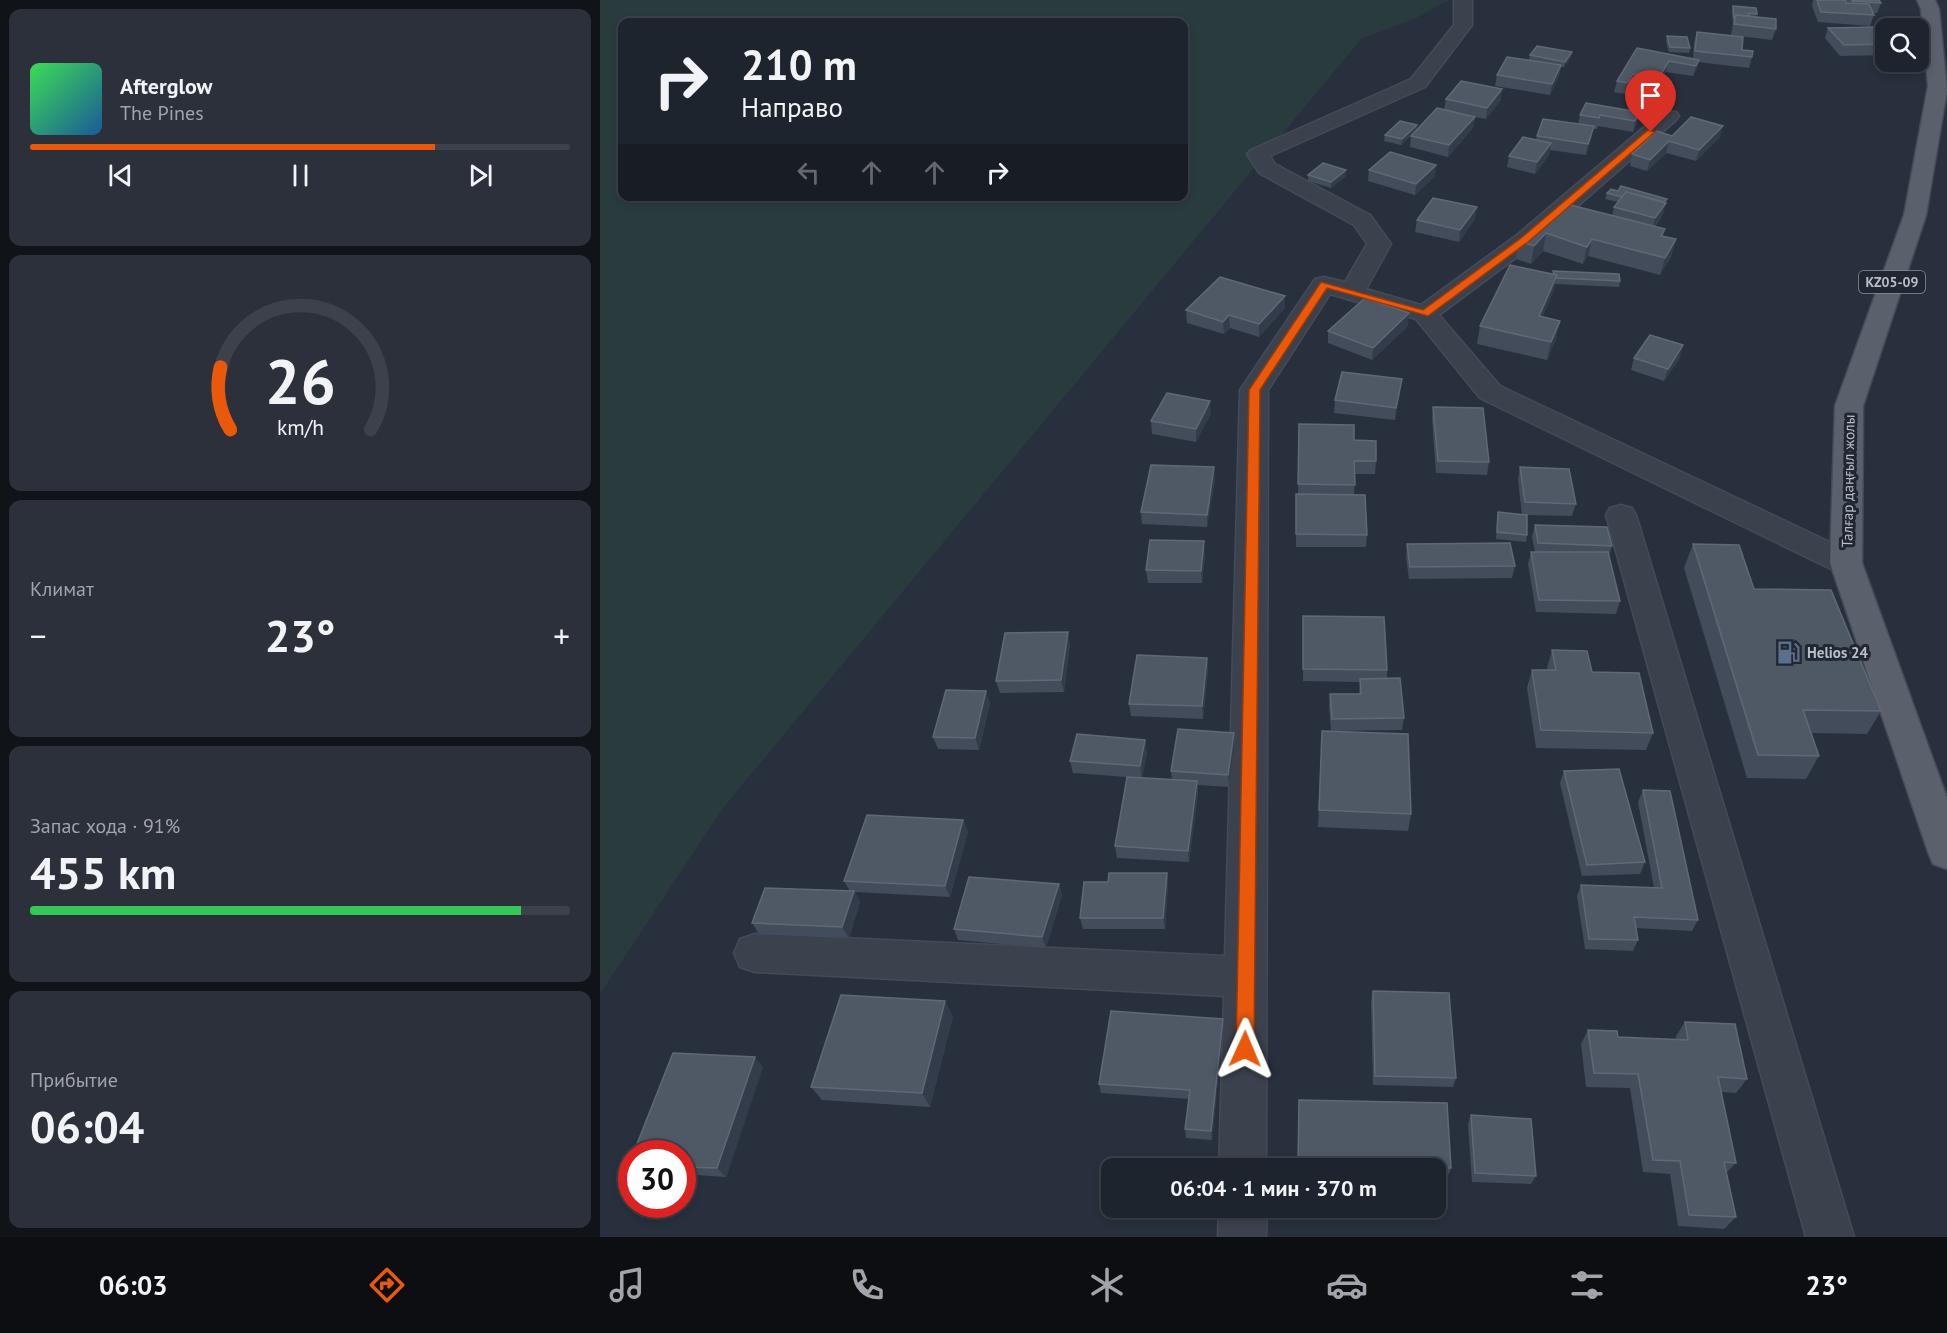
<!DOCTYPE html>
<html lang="ru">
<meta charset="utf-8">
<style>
:root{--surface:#1e242e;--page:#2b303a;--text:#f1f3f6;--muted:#a1a4aa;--line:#3c414a;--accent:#ea580c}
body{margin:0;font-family:"PT Sans",sans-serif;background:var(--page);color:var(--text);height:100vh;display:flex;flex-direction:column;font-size:22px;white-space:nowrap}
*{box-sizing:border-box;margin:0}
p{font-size:20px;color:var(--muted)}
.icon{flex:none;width:33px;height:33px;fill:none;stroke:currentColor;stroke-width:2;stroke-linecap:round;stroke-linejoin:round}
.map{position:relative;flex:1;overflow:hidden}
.side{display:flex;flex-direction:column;gap:9px;padding:9px;background:#101419;width:600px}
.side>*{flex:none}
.guide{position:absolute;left:18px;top:18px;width:570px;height:183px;border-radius:12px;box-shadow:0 3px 9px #0003,0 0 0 2px var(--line);background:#1e242e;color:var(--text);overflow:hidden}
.tools{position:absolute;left:1275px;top:18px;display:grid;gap:12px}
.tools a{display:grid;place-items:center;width:54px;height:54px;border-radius:12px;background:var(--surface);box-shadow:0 3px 9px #0003,0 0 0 2px var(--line);font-size:30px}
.speed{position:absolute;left:18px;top:1140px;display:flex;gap:12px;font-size:30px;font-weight:700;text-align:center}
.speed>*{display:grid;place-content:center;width:78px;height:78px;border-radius:50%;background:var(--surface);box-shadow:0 3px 9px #0003,0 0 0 2px var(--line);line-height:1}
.speed .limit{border:9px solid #d22;background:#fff;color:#111}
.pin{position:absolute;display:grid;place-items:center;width:51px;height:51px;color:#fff;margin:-62px -26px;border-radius:50% 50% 50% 0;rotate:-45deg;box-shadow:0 0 6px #0007}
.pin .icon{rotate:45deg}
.me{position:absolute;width:66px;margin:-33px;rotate:1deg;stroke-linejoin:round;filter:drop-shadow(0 0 4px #0008)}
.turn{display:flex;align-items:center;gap:21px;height:126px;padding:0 24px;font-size:27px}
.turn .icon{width:78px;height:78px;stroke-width:2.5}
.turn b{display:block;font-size:42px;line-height:51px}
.lanes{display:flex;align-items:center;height:57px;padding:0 24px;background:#0003;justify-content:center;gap:30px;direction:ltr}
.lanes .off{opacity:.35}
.big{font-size:45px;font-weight:700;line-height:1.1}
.side .widget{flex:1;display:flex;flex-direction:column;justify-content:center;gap:9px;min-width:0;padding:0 21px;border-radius:12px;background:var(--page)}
.side .dial{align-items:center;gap:0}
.dial svg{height:156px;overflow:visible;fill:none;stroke:var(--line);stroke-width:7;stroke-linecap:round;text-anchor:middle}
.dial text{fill:var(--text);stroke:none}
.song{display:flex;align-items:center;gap:18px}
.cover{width:72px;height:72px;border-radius:9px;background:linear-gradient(135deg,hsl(130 70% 55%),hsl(210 70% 35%))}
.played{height:6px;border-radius:3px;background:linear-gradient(90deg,var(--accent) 75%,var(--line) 75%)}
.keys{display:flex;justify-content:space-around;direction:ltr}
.heat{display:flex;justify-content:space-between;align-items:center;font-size:33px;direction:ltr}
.charge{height:9px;border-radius:4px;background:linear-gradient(90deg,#34c759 91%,var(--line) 0)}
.trip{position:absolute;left:501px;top:1158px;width:345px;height:60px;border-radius:12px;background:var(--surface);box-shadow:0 3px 9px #0003,0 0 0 2px var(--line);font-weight:700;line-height:60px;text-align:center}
.dock{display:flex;height:96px;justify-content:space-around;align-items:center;background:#0c0e12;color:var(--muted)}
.dock .icon{width:42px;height:42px}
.dock .on{color:var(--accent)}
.dock b{font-size:27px;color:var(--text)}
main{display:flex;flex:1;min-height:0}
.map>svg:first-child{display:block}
.green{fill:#2a3b3e;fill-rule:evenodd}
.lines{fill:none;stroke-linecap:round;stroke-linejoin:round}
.street-casing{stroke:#454b56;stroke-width:3}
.primary-casing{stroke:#454b56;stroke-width:3}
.street{fill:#3b424d;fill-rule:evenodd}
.primary{fill:#5a616d;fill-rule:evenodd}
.wall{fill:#434c5a}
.shaded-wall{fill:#333c4a}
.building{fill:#4f5966;stroke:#606875;stroke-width:1.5}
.route{fill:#ea580c;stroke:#983908;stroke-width:1.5}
.labels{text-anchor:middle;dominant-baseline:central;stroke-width:6;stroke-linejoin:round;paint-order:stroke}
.shield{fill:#202732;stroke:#8a909b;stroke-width:1.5}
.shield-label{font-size:14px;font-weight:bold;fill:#b8bdc8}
.street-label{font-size:15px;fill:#b8bdc8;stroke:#202732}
.poi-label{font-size:15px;font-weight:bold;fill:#b8bdc8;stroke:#202732;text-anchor:start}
</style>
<main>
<section class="side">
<div class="widget">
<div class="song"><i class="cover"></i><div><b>Afterglow</b><p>The Pines</p></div></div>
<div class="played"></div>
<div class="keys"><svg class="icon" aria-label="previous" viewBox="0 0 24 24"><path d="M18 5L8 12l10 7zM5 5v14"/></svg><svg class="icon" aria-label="pause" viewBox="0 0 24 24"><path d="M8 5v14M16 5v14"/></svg><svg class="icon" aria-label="next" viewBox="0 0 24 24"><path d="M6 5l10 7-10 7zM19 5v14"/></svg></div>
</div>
<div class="widget dial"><svg viewBox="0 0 100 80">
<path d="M14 69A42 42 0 1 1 86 69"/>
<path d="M14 69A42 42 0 0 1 9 37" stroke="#ea580c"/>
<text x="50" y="56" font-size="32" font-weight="700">26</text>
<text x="50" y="72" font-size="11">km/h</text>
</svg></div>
<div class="widget"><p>Климат</p>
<div class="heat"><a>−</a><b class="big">23°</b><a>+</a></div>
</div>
<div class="widget"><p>Запас хода · 91%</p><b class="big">455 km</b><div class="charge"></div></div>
<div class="widget"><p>Прибытие</p><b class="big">06:04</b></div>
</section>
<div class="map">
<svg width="1347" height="1237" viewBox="0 0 1347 1237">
<rect width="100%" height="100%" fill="#28303d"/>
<path class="green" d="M 0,0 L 849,0 L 816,18 L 761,39 L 123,808 L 0,994 ZM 22,22 L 584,22 L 584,196 L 22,196 Z"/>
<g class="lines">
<defs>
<g id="street">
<polygon points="854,0 872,0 872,25 825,87 670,156 675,164 770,215 791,244 766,289 821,305 917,235 1062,112 1076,112 1079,116 1076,120 933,245 839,315 900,386 1257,555 1262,563 1257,571 1246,574 1235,571 880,398 816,319 730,294 668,390 666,1168 619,1168 624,996 155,972 140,967 134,953 140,939 155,934 625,956 640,390 715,279 724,277 745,282 767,244 754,225 659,173 647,154 651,150 811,79 854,25"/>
<polygon points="1021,505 1032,508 1036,515 1254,1237 1206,1237 1006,515 1010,508"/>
<polygon points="619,1208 667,1208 666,1237 618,1237"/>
</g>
<polygon id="primary" points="1317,0 1335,0 1339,9 1347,90 1326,215 1263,406 1262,563 1347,798 1347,869 1333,864 1328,852 1230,563 1235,406 1304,215 1328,86 1321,9"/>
</defs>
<use href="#street" class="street-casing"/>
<use href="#primary" class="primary-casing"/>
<use href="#street" class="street"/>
<use href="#primary" class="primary"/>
</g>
<g class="wall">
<polygon points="1213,0 1279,0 1281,3 1277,13 1273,13 1274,15 1270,26 1218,22 1212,6"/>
<polygon points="1133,6 1157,14 1156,17 1176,29 1172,40 1131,35 1133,24 1132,11"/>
<polygon points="1228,28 1286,36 1286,55 1240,56 1225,38"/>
<polygon points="1097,32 1142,50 1152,57 1149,68 1098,62 1096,70 1093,76 1066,72 1052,97 1036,94 1038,86 1031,85 1025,94 1014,92 1017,81 1037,48 1093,58 1094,43"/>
<polygon points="1067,36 1090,48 1089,53 1069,52 1066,42"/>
<polygon points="930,55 971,57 964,67 961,67 959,76 950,95 895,86 897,75 929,60"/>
<polygon points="846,99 901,100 886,119 875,117 873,128 848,157 810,147 811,136 801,145 784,141 785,135 817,125 817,130 844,110"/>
<polygon points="1030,110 1048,110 1045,119 1038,118 1033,132 998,126 997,129 993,129 986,155 950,150 949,155 935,174 907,167 909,156 936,140 937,136 978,124 980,115"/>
<polygon points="1072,136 1120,137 1096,161 1066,153 1047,171 1030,166 1032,154"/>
<polygon points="769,170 835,176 815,195 768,181"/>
<polygon points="708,175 746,176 731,188 708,181"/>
<polygon points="1018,191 1067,199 1063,214 1055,227 1065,229 1063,236 1076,239 1071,257 1060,275 988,256 983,264 943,251 931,264 916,259 919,241 1012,216 1014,207 1018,202 1005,199 1007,193"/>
<polygon points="875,219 859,242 815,232 817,220"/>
<polygon points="953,271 1020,281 1019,287 955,284 953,292 942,317 956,339 947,360 877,344 880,326 953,274"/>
<polygon points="685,296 685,308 659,337 630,328 624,334 587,323 586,310"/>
<polygon points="808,326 772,360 728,343 728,331"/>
<polygon points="1034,358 1080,358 1064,381 1031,370"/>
<polygon points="800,391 795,420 734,413 735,400"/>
<polygon points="833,407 889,462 887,475 836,473 832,419"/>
<polygon points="611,413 596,442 552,434 551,421"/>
<polygon points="699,424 754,440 776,461 775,474 755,474 754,495 767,535 766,547 696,547 696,494 698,494"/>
<polygon points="920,467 976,504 972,516 922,515 918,480"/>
<polygon points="615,480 607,527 542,524 541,512"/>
<polygon points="898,512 927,535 926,542 896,539 897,519"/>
<polygon points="935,525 1012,546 1009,555 1020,601 1016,614 936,612 928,564 931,552 935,552 932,537"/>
<polygon points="807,544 915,566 912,578 809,579 806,557"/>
<polygon points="1093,544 1154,589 1281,711 1267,734 1211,733 1219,756 1206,779 1147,778 1084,568"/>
<polygon points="605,554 602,583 548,583 546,570"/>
<polygon points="703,616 787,670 787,678 804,718 802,730 731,731 729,706 730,694 759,694 760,682 703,681"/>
<polygon points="470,645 464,692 400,693 396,681"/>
<polygon points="952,650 992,672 1053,733 1046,750 936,748 927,688 932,670 948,670 947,668"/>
<polygon points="607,658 608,670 603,719 531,716 529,704"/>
<polygon points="386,691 390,703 379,750 338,749 333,737"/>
<polygon points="722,731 811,814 808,831 718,827"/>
<polygon points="634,733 634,745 629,787 598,785 598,793 589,862 517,858 515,846 527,777 473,773 470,761 547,752 542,778 572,780 571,771"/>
<polygon points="964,771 1045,862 1040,874 982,876 960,783"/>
<polygon points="1043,790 1098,920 1092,931 1036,928 1038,940 1033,951 985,949 977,896 981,885 1054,888 1038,802"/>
<polygon points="363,820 368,832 350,897 255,892 260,902 249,938 159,934 152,923 250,891 244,881"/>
<polygon points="567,873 568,884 565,929 483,929 480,918 508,882"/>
<polygon points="459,884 462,895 446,948 358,940 354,929"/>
<polygon points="773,991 856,1078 853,1087 773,1085 771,1001"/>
<polygon points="353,1016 330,1107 222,1100 211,1087"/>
<polygon points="623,1019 623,1029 612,1140 586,1138 585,1129 589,1099 501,1093 499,1084"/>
<polygon points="1085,1022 1147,1079 1136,1093 1121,1092 1136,1163 1126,1173 1136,1217 1124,1229 1078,1226 1070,1174 1043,1172 1030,1088 986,1087 981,1044 988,1030 1018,1037 1076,1040 1076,1036"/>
<polygon points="163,1067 126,1177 82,1174 82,1154"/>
<polygon points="699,1100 851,1168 848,1176 836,1176 836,1168 698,1168"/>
<polygon points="871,1115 936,1176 931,1184 872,1182 868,1124"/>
</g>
<g class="shaded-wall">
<polygon points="972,52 971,57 964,67 965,62"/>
<polygon points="1099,60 1096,70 1093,76 1096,66"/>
<polygon points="1069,61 1066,72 1052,97 1054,86"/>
<polygon points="961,65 959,76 950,95 952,84"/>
<polygon points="1033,74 1031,85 1025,94 1027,83"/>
<polygon points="902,89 901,100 886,119 887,108"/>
<polygon points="1039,112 1037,123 1033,132 1035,121"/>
<polygon points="875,117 873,128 848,157 849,145"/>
<polygon points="817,125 817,131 801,145 802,139"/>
<polygon points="994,126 992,137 986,155 988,144"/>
<polygon points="1123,126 1120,137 1096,161 1099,150"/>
<polygon points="1069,141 1066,153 1047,171 1050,160"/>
<polygon points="951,143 949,155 935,174 937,162"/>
<polygon points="836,165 835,176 815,195 816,184"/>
<polygon points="746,170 746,176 731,188 731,182"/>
<polygon points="1067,199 1063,214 1052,230 1055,218 1063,204"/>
<polygon points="877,207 875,219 859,242 860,230"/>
<polygon points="946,233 943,251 931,264 934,246"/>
<polygon points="992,239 988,256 983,264 987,247"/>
<polygon points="1076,239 1071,257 1060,275 1065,258"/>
<polygon points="957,275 953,292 935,334 939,316"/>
<polygon points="685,296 685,308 659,337 659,324"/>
<polygon points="809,313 808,326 772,360 773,348"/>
<polygon points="629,315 630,328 624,334 623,322"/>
<polygon points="960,321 956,339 947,360 951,342"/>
<polygon points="1083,345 1080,358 1064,381 1068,369"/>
<polygon points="802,379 800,391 795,420 796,408"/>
<polygon points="610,401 611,413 596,442 596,429"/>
<polygon points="614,467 615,480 607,527 607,515"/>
<polygon points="604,541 605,554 602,583 601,571"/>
<polygon points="468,632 470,645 464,692 461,680"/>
<polygon points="607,658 608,670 603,719 602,706"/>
<polygon points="386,691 390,703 379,750 375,738"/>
<polygon points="634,733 634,745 629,787 628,775"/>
<polygon points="545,740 547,752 542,778 540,766"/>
<polygon points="597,781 598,793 589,862 588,851"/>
<polygon points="363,820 368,832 350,897 345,886"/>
<polygon points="567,873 568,884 565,929 563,918"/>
<polygon points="459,884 462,895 446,948 442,937"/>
<polygon points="254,891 260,902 249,938 242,927"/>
<polygon points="345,1001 353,1016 330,1107 322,1093"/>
<polygon points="623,1019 623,1029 612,1140 611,1131"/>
<polygon points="155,1057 163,1067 126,1177 117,1168"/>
</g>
<g class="building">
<polygon points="1217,0 1245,0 1246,3 1269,4 1274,15 1221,12"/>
<polygon points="1252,0 1279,0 1281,3 1252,1"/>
<polygon points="1133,6 1156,8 1157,14 1149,13 1149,16 1136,15 1134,18"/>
<polygon points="1136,15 1176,19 1176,29 1134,24"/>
<polygon points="1277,27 1286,36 1286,44 1244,45 1228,28"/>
<polygon points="1097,32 1143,37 1142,50 1153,51 1152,57 1095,51"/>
<polygon points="1067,36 1087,37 1090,48 1070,47"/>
<polygon points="937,46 972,52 965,62 930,55"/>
<polygon points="1037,48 1099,60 1096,66 1069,61 1054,86 1038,83 1043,75 1033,74 1027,83 1017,81"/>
<polygon points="907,57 961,65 952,84 897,75"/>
<polygon points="861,81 902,89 887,108 846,99"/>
<polygon points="1033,102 1050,105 1046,113 1030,110"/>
<polygon points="986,103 1039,112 1035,121 1000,115 999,118 980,115"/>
<polygon points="837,108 875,117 849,145 811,136"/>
<polygon points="1091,117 1123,126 1099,150 1069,141 1050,160 1032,154 1057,131 1072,136"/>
<polygon points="943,119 994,126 988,144 937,136"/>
<polygon points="800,121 817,125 802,139 785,135"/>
<polygon points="923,137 951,143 937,162 909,156"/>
<polygon points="790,152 836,165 816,184 769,170"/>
<polygon points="723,163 746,170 731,182 708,175"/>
<polygon points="1021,186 1067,199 1064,202 1026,192 1022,197 1007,193 1011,189 1018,191"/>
<polygon points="1026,192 1066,203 1055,218 1014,207"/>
<polygon points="833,198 877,207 860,230 817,220"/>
<polygon points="963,203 1065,229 1061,236 1076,239 1065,258 992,239 987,247 946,233 934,246 919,241"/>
<polygon points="910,265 957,275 939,316 960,321 951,342 880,326"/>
<polygon points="953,271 1019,274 1020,281 956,278 957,275 954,274"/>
<polygon points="620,277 685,296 659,324 629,315 623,322 586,310"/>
<polygon points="765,298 809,313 773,348 728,331"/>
<polygon points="1050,335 1083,345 1068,369 1034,358"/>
<polygon points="742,372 802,379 796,408 735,400"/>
<polygon points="567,393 610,401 596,429 551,421"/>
<polygon points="833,407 883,408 889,462 838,461"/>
<polygon points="699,424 754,425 754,440 776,441 776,461 754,461 755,485 698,484"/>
<polygon points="551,465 614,467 607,515 541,512"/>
<polygon points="920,467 969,469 976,504 925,502"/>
<polygon points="696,494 765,495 767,535 696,534"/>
<polygon points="898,512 927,515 927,535 897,532"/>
<polygon points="935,525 1007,527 1012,546 938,543"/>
<polygon points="550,540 604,541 601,571 546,570"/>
<polygon points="910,543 915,566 810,567 807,544"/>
<polygon points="1093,544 1139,545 1154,589 1231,590 1281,711 1203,710 1219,756 1158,755"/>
<polygon points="931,552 1008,552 1020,601 939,600"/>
<polygon points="703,616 784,617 787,670 703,669"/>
<polygon points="468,632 461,680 396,681 405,633"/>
<polygon points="952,650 987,651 992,672 1039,673 1053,733 941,730 932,670 956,670"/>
<polygon points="537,655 607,658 602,706 529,704"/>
<polygon points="800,678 804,718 732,719 730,694 761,694 760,679"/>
<polygon points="346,690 386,691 375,738 333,737"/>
<polygon points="578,729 634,733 628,775 571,771"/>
<polygon points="722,731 808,734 811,814 719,810"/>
<polygon points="477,734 545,740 540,766 470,761"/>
<polygon points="1019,769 1045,862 987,865 964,771"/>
<polygon points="527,777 597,781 588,851 515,846"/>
<polygon points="1043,790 1070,791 1098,920 1034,917 1038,940 989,939 981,885 1062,888"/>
<polygon points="267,815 363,820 345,886 244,881"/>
<polygon points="509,873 567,873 563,918 480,918 484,882 508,882"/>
<polygon points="369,877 459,884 442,937 354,929"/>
<polygon points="165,888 254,891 242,927 152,923"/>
<polygon points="773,991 849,993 856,1078 775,1076"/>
<polygon points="241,995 345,1001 322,1093 211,1087"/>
<polygon points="511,1011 623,1019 611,1131 585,1129 590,1090 499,1084"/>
<polygon points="1085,1022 1135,1024 1147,1079 1118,1077 1136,1163 1124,1162 1136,1217 1089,1215 1080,1161 1053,1160 1038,1074 994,1073 988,1030 1017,1031 1018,1037 1088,1040"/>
<polygon points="73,1053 155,1057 117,1168 82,1167 82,1154 33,1154"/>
<polygon points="699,1100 847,1103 851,1168 698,1164"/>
<polygon points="871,1115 931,1119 936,1176 875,1173"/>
</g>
<polygon class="route" points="1048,130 1055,132 928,242 828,316 727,288 660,390 654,1049 651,1055 645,1058 638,1055 636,1049 649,390 721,282 823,310 921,238"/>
<defs>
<symbol id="fuel-bare" viewBox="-9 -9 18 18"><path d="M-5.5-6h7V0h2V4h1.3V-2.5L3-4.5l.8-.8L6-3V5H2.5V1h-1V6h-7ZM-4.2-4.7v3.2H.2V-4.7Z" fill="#5c6f8a" stroke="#202732" stroke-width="2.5" paint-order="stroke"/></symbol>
</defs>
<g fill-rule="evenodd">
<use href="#fuel-bare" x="1172" y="636" width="33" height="33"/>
</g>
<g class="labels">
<rect class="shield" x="1259" y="271" width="66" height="22" rx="4.5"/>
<g class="shield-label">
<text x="1292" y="282">KZ05-09</text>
</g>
<g class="street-label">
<text transform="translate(1248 481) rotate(-89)">Талғар даңғыл жолы</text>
</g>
<g class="poi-label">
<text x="1207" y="652">Helios 24</text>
</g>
</g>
</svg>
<div class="tools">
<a><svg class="icon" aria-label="search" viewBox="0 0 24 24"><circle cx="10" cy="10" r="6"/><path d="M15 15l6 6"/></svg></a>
</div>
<div class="speed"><div class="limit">30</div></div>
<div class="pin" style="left:1051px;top:132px;background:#d93025"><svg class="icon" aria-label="arrive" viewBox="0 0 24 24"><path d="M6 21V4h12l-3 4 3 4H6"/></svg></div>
<svg class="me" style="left:645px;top:1049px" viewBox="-20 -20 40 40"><path d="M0-17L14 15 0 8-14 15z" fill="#ea580c" stroke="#fff" stroke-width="4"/></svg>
<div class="trip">06:04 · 1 мин · 370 m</div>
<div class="guide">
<div class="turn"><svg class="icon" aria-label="right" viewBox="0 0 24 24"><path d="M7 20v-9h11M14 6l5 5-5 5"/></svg><div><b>210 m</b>Направо</div></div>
<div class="lanes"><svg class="icon off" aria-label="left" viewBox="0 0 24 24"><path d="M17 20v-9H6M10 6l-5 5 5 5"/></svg><svg class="icon off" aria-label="ahead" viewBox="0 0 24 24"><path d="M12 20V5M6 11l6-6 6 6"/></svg><svg class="icon off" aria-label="ahead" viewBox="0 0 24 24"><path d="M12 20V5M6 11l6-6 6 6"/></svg><svg class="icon" aria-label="right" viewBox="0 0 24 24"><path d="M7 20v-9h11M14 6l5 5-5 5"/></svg></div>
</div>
</div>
</main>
<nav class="dock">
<b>06:03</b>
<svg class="icon on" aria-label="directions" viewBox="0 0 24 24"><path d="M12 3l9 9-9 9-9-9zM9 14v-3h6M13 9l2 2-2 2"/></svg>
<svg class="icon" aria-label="music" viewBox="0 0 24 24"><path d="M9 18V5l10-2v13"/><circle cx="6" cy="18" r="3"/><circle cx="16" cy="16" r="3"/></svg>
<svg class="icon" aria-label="phone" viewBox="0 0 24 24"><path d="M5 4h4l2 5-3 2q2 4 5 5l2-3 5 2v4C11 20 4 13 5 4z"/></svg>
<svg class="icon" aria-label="climate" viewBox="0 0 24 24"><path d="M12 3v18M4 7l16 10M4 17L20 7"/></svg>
<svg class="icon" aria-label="car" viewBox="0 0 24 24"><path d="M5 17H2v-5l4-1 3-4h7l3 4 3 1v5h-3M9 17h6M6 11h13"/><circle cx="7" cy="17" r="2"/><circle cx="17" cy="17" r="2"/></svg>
<svg class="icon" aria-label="filters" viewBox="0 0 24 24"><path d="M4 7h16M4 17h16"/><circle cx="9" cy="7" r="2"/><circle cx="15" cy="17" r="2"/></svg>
<b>23°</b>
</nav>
